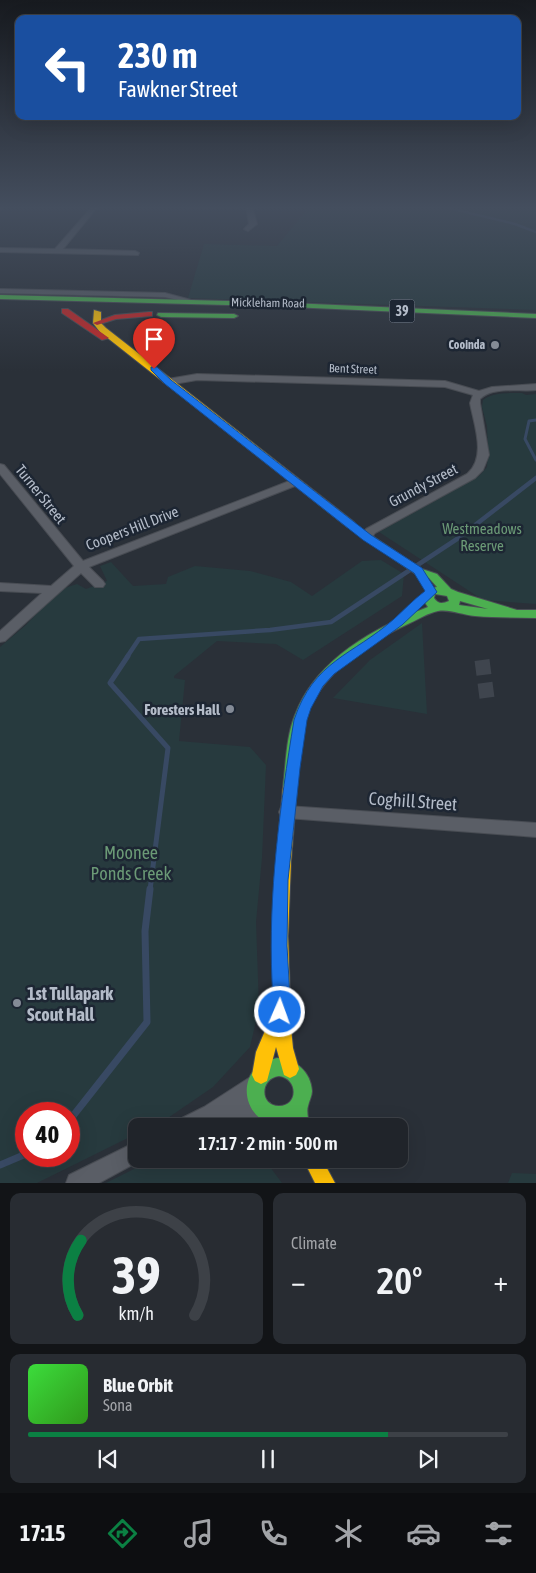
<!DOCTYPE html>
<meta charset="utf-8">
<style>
:root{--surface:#20242a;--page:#282c32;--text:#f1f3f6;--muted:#a2a4a8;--line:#3d4147;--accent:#0b8043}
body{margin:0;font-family:"Asap Condensed",sans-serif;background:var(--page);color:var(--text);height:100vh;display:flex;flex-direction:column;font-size:19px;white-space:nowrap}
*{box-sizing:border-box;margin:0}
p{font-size:16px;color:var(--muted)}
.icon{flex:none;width:28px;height:28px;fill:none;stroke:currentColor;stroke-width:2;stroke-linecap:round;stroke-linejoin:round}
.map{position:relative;height:1183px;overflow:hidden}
.drawer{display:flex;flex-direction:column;gap:10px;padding:10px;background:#121417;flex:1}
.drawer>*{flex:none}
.hud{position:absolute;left:15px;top:15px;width:506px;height:105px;border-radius:10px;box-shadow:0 5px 20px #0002,0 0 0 1px var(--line);background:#1a4fa0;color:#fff;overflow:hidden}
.speed{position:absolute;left:15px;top:1102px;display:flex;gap:10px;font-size:25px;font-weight:700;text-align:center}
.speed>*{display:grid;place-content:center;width:65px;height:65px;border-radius:50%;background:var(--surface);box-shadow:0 5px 20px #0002,0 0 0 1px var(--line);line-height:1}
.speed .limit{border:8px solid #d22;background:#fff;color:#111}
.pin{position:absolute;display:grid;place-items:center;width:42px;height:42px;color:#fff;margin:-51px -21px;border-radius:50% 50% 50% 0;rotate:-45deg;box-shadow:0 0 5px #0007}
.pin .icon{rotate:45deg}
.me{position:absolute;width:55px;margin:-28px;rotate:2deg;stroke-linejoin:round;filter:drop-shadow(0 0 4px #0008)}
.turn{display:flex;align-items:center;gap:18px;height:105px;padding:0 20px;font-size:22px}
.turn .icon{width:65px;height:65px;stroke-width:2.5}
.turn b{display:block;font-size:35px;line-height:42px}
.big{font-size:38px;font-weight:600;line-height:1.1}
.drawer .tile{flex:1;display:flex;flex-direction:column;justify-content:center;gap:8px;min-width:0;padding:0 18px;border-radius:10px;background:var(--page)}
.drawer .dial{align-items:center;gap:0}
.dial svg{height:130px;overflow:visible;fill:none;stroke:var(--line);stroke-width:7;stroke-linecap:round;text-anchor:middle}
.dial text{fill:var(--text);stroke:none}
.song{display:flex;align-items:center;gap:15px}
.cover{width:60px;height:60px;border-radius:8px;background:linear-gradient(135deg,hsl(120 70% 55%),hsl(110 70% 35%))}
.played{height:5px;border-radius:2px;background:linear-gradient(90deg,var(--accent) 75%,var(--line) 75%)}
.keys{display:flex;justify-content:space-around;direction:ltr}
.heat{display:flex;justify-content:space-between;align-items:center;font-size:28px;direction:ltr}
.drawer .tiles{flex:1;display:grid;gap:10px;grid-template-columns:1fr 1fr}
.tile:last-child{grid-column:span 2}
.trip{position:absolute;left:128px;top:1118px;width:280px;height:50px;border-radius:10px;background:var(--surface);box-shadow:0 5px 20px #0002,0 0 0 1px var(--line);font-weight:600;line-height:50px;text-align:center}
.menu{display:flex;height:80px;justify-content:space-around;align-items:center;background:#0d0e11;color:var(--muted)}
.menu .icon{width:35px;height:35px}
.menu .selected{color:var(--accent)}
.menu b{font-size:22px;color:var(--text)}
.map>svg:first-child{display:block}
.green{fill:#273a3e;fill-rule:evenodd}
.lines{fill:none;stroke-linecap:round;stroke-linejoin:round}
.stream-far4{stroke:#384963;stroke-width:2.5}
.stream-far3{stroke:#384963;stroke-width:3}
.stream-far2{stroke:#384963;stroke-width:4.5}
.stream-far1{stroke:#384963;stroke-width:5}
.stream{stroke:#384963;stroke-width:7}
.street-tunnel{stroke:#3f454e;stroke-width:15;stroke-dasharray:15 8;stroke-linecap:butt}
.street-casing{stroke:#484c53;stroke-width:2}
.fast-casing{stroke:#484c53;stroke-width:2}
.slow-casing{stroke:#484c53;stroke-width:2}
.jam-casing{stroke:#484c53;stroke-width:2}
.street{fill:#5a5e66;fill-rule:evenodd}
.fast{fill:#4caf50;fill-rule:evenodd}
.slow{fill:#ffc107;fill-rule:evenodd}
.jam{fill:#c62828;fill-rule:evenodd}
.route{fill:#1a73e8;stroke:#114b97}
.poi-dot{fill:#848b96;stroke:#1d2633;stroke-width:2}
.labels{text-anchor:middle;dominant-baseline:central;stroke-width:5;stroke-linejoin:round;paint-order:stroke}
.far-street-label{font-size:12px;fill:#b4bcc9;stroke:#1d2633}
.far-poi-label{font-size:12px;font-weight:bold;fill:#b4bcc9;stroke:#1d2633;text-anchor:end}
.shield{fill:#1d2633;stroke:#878f9c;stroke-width:1}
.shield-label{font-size:14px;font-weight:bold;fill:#b4bcc9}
.street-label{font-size:15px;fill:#b4bcc9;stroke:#1d2633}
.park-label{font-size:15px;fill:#6b9a76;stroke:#1d2633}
.poi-label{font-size:15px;font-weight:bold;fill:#b4bcc9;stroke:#1d2633;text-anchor:end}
.near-street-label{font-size:18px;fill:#b4bcc9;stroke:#1d2633}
.near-park-label{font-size:18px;fill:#6b9a76;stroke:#1d2633}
.near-poi-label{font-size:18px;font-weight:bold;fill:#b4bcc9;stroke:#1d2633;text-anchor:start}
</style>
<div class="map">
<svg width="536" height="1183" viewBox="0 0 536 1183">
<rect width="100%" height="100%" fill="#2a3038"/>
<g class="green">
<polygon points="310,206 536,206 536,310 188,298 204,244 277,246"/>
<path d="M 522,393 L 526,395 L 536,394 L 536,604 L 483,600 L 379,532 L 479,476 L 487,467 L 488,451 L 487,426 L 482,407 L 483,400 C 494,392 509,393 522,393 Z"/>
<path d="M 381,560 L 404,574 L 402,596 L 303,660 L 276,644 L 217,641 L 174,676 L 174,678 L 185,680 L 179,741 L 250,747 L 266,765 L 262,858 L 256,922 L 259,1008 L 250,1047 L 213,1087 L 162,1122 L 152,1126 L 136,1126 L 136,1134 L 37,1183 L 0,1183 L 0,647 L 26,625 L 59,590 L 77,584 L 86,589 L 107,581 L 100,566 L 111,562 L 133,586 L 166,584 L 168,577 L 195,566 L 250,571 L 291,582 L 312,596 L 362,561 ZM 26,1114 L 69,1114 L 69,1156 L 26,1156 Z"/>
<polygon points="422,623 427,714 333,698 370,660"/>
<polygon points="154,1159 264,1159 282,1183 106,1183"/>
<polygon points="512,1173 536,1174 536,1183 508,1183"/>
</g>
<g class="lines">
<polyline class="stream-far4" points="440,206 515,224 536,232"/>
<polyline class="stream-far3" points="536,420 529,421 525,439 536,460"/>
<polyline class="stream-far2" points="127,657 139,639 270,630 331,622 457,539 536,478"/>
<polyline class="stream-far1" points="128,656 110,683 168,748 150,890"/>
<g class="stream">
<polyline points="69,1121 147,1022 145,931 150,889"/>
<polyline points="0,1165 26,1154"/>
</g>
<polyline class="street-tunnel" points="482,660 487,698"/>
<defs>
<g id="street">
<polygon points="0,206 5,206 0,210"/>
<polygon points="95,206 103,206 95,210 63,249 135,251 139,253 138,255 0,252 0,248 55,249 91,208"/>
<polygon points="182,206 241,206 238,208 185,208"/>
<polygon points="246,206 252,206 257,224 248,231 244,229 249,224"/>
<polygon points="0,289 165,293 195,301 191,303 165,297 0,293"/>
<path d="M 197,374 L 445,381 L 479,391 L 492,387 L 536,384 L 536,390 C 519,392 493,386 480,399 L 480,403 L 489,455 L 483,470 L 475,478 L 375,533 L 371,539 L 367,541 L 361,537 L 366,529 L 467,474 C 487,457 474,425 470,403 L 473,395 L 445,387 L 197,380 L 168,385 L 163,382 L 168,379 Z"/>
<polygon points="0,464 4,465 83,561 292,480 300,480 301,482 300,484 89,567 103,581 105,584 103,587 95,587 81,573 5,641 0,642 0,631 42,593 0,591 0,583 51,586 74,566 0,474"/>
<polygon points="287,806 536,823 536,837 287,818 281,817 279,812 281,807"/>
<polygon points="255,1074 262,1077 265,1084 262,1091 250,1099 263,1100 270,1103 273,1110 270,1117 263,1120 240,1119 215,1123 208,1126 177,1126 180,1119 204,1107"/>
<polygon points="136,1142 136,1159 143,1159 99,1183 66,1183 69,1175"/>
</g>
<g id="fast">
<polygon points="0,295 268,302 536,314 536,318 268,306 0,299"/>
<polygon points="158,313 234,314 238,316 234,318 161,317 157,315"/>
<path d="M 350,521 L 422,569 L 437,574 L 451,589 L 458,592 L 517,610 L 536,610 L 536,618 C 516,617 495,618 475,616 C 462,615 450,609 438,611 C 428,613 419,619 410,623 C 369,642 323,671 307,715 C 300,738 299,764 297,787 L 295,791 L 290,792 L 285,791 L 283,787 C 286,763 286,737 295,715 C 316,659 375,627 428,607 L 422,598 L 427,589 L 437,587 L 429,578 L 414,573 L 346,526 L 345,524 ZM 435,594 L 447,596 L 449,601 C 442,604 438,604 434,598 ZM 460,601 L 488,609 L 459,605 Z"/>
<path d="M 277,1058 C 295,1058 311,1072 312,1091 C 312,1096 309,1101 308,1106 C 306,1112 309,1120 309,1126 L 291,1126 L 290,1121 C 247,1138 225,1068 277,1058 ZM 279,1076 C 298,1078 299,1106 279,1106 C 259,1106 260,1078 279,1076 Z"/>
</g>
<g id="slow">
<polygon points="94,310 101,312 101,323 106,328 354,522 355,524 354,526 346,526 100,332 93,323"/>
<polygon points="290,782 295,783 297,787 291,861 288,936 291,1028 293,1048 299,1069 296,1075 290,1078 284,1075 276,1047 267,1081 261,1084 255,1081 252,1075 256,1052 273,1012 274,886 283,787 285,783"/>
<polygon points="303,1159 322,1159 335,1183 315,1183"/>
</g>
<g id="jam">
<polygon points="62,309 68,309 109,338 102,340 62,313"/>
<polygon points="149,312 152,312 152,316 116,319 97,325 93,323 115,315"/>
</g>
</defs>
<use href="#street" class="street-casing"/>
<use href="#fast" class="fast-casing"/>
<use href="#slow" class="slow-casing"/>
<use href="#jam" class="jam-casing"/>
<use href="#street" class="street"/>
<use href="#fast" class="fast"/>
<use href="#slow" class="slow"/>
<use href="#jam" class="jam"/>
</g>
<linearGradient id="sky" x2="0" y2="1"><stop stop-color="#171a1f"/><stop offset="0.56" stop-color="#444e5e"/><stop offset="1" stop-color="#444e5e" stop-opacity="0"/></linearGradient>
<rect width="536" height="371" fill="url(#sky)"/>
<path class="route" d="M 151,367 L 157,367 L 171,380 L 371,535 L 422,568 L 437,592 L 402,625 L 334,674 L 323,686 L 311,708 L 307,720 L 300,768 L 288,880 L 287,946 L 290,998 L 286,1018 L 280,1021 L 274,1018 C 270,1008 273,992 272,981 C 268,893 280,806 294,720 C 314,660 352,656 394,619 C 404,610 413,600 425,591 L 414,573 L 363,540 L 165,384 L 151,370 Z"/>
<g class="poi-dot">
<circle cx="495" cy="345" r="5"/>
<circle cx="230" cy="709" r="5"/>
<circle cx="17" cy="1003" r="5"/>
</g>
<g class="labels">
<g class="far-street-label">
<text transform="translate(268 303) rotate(1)">Mickleham Road</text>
<text transform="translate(353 369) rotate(2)">Bent Street</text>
</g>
<g class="far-poi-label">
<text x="485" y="345">Cooinda</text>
</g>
<rect class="shield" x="389.5" y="299.5" width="25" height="23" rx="4"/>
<g class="shield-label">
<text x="402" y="311">39</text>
</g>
<g class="street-label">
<text transform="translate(423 485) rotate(-28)">Grundy Street</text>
<text transform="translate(41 494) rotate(51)">Turner Street</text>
<text transform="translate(132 528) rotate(-21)">Coopers Hill Drive</text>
</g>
<g class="park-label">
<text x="482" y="528">Westmeadows<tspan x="482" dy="17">Reserve</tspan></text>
</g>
<g class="poi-label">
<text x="220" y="709">Foresters Hall</text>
</g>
<g class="near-street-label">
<text transform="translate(413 801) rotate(4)">Coghill Street</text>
</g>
<g class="near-park-label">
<text x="131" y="852">Moonee<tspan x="131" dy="21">Ponds Creek</tspan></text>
</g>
<g class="near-poi-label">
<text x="27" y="993">1st Tullapark<tspan x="27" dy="21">Scout Hall</tspan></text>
</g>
</g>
</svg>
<div class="speed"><div class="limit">40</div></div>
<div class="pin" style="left:154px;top:369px;background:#d93025"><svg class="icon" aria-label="arrive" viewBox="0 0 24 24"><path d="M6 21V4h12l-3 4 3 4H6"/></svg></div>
<svg class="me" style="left:280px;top:1012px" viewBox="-20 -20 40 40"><circle r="17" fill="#1a73e8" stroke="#fff" stroke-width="3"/><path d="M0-11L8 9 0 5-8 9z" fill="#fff"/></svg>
<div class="trip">17:17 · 2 min · 500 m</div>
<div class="hud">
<div class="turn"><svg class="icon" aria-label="left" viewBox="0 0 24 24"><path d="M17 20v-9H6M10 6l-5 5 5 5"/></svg><div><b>230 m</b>Fawkner Street</div></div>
</div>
</div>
<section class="drawer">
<div class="tiles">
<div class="tile dial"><svg viewBox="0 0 100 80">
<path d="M14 69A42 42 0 1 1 86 69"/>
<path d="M14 69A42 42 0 0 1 16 23" stroke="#0b8043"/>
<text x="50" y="56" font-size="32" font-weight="700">39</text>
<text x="50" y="72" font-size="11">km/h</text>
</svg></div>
<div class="tile"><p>Climate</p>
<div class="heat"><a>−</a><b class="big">20°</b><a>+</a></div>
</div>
<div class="tile">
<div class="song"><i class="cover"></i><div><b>Blue Orbit</b><p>Sona</p></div></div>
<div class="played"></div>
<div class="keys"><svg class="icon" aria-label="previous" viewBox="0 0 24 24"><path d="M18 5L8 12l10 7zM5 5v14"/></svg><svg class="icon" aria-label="pause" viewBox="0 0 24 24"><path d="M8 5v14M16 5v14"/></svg><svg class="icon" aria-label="next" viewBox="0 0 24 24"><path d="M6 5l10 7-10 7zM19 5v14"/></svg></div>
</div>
</div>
</section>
<nav class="menu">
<b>17:15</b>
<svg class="icon selected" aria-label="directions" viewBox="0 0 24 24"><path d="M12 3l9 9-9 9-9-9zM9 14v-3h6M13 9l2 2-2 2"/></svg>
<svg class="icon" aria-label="music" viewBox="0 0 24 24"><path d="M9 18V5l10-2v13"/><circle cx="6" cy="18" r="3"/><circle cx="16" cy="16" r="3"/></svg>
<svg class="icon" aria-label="phone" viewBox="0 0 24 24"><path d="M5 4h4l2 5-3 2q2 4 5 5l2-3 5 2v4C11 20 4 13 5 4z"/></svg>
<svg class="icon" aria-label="climate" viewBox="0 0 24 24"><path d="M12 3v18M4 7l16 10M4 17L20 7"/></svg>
<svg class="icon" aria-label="car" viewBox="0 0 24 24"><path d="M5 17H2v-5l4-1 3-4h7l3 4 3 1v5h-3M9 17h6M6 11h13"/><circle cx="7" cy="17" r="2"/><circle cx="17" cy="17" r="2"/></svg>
<svg class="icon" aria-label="filters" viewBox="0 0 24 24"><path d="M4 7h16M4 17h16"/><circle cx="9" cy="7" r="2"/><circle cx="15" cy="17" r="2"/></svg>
</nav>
